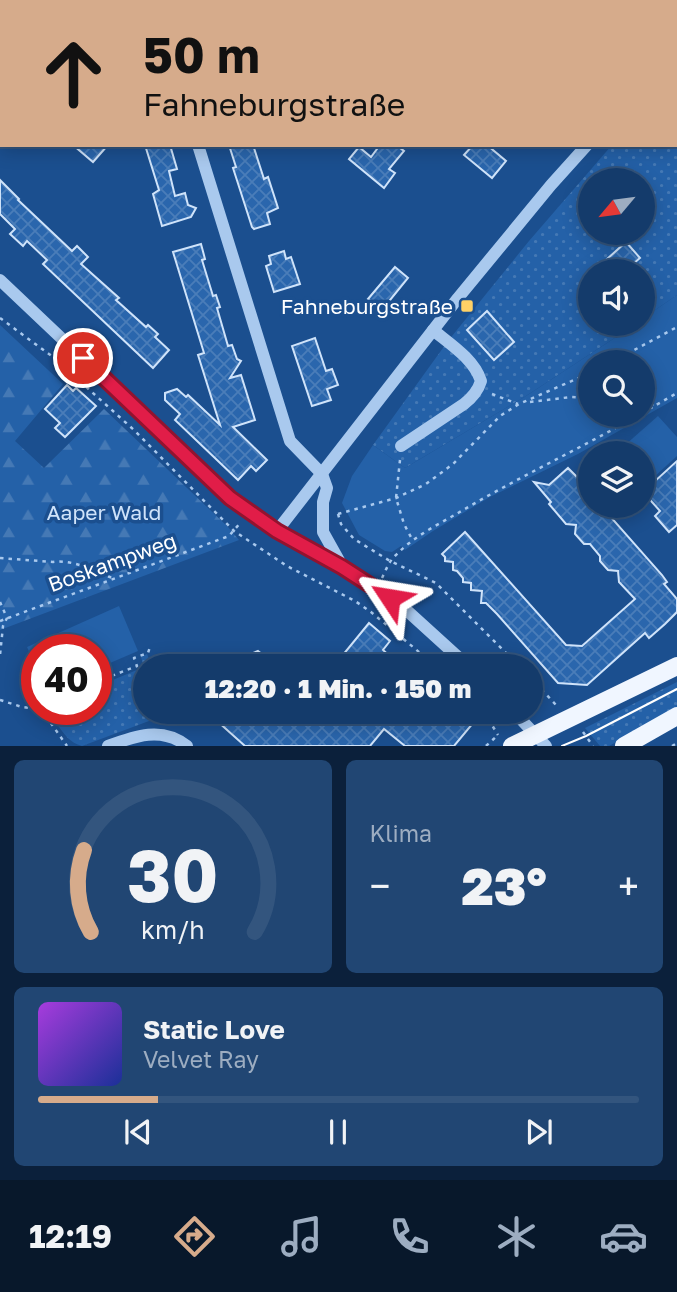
<!DOCTYPE html>
<html lang="de">
<meta charset="utf-8">
<style>
:root{--surface:#143b6b;--page:#214673;--text:#f1f3f6;--muted:#9dadc1;--line:#33557e;--accent:#d6ab8b}
body{margin:0;font-family:"Golos Text",sans-serif;background:var(--page);color:var(--text);height:100vh;display:flex;flex-direction:column;font-size:26px;white-space:nowrap}
*{box-sizing:border-box;margin:0}
p{font-size:23px;color:var(--muted)}
.icon{flex:none;width:38px;height:38px;fill:none;stroke:currentColor;stroke-width:2;stroke-linecap:round;stroke-linejoin:round}
.map{position:relative;height:746px;overflow:hidden}
.panel{display:flex;flex-direction:column;gap:14px;padding:14px;background:#0b203b;flex:1}
.panel>*{flex:none}
.hud{position:absolute;left:0px;top:0px;width:677px;height:147px;box-shadow:0 4px 18px #0003,0 0 0 2px var(--line);background:#d6ab8b;color:#111;overflow:hidden}
.needle{width:46px;rotate:241deg}
.fabs{position:absolute;left:578px;top:168px;display:grid;gap:14px}
.fabs a{display:grid;place-items:center;width:77px;height:77px;border-radius:50%;background:var(--surface);box-shadow:0 4px 18px #0003,0 0 0 2px var(--line);font-size:35px}
.speed{position:absolute;left:21px;top:634px;display:flex;gap:14px;font-size:35px;font-weight:700;text-align:center}
.speed>*{display:grid;place-content:center;width:91px;height:91px;border-radius:50%;background:var(--surface);box-shadow:0 4px 18px #0003,0 0 0 2px var(--line);line-height:1}
.speed .limit{border:10px solid #d22;background:#fff;color:#111}
.pin{position:absolute;display:grid;place-items:center;width:60px;height:60px;color:#fff;margin:-30px;border:4px solid #fff;border-radius:50%;box-shadow:0 2px 7px #0007}
.me{position:absolute;width:77px;margin:-38px;rotate:303deg;stroke-linejoin:round;filter:drop-shadow(0 0 5px #0008)}
.turn{display:flex;align-items:center;gap:24px;height:147px;padding:0 28px;font-size:32px}
.turn .icon{width:91px;height:91px;stroke-width:2.5}
.turn b{display:block;font-size:49px;line-height:60px}
.big{font-size:52px;font-weight:800;line-height:1.1}
.panel .tile{flex:1;display:flex;flex-direction:column;justify-content:center;gap:10px;min-width:0;padding:0 24px;border-radius:10px;background:var(--page)}
.panel .dial{align-items:center;gap:0}
.dial svg{height:182px;overflow:visible;fill:none;stroke:var(--line);stroke-width:7;stroke-linecap:round;text-anchor:middle}
.dial text{fill:var(--text);stroke:none}
.song{display:flex;align-items:center;gap:21px}
.cover{width:84px;height:84px;border-radius:10px;background:linear-gradient(135deg,hsl(280 70% 55%),hsl(230 70% 35%))}
.played{height:7px;border-radius:4px;background:linear-gradient(90deg,var(--accent) 20%,var(--line) 20%)}
.keys{display:flex;justify-content:space-around;direction:ltr}
.heat{display:flex;justify-content:space-between;align-items:center;font-size:38px;direction:ltr}
.panel .tiles{flex:1;display:grid;gap:14px;grid-template-columns:1fr 1fr}
.tile:last-child{grid-column:span 2}
.trip{position:absolute;left:133px;top:654px;width:410px;height:70px;border-radius:35px;background:var(--surface);box-shadow:0 4px 18px #0003,0 0 0 2px var(--line);font-weight:800;line-height:70px;text-align:center}
.menu{display:flex;height:112px;justify-content:space-around;align-items:center;background:#08182b;color:var(--muted)}
.menu .icon{width:49px;height:49px}
.menu .active{color:var(--accent)}
.menu b{font-size:32px;color:var(--text)}
.map>svg:first-child{display:block}
.grass{fill:url(#grass-dots);fill-rule:evenodd}
.forest{fill:url(#forest-firs)}
.park{fill:#2461a8;fill-rule:evenodd}
.building{fill:url(#building-cross-hatch);stroke:#cfe3fa;stroke-width:2}
.lines{fill:none;stroke-linecap:round;stroke-linejoin:round}
.path{stroke:#a9c9ee;stroke-width:2.5;stroke-dasharray:3.5 5;stroke-linecap:butt}
.minor{stroke:#a9c9ee;stroke-width:12}
.major{stroke:#f0f6ff;stroke-width:18}
.tram{stroke:#fff;stroke-width:2}
.route-casing{stroke:#92132f;stroke-width:18}
.route{stroke:#e11d48;stroke-width:12}
.poi-dot{fill:#ffd166;stroke:#1b4f8f;stroke-width:2.5}
.labels{text-anchor:middle;dominant-baseline:central;stroke-width:7;stroke-linejoin:round;paint-order:stroke}
.poi-label{font-size:21px;fill:#fff;stroke:#1b4f8f;text-anchor:end}
.park-label{font-size:21px;fill:#cfe3fa;stroke:#1b4f8f}
.street-label{font-size:21px;fill:#fff;stroke:#1b4f8f}
</style>
<div class="map">
<svg width="677" height="746" viewBox="0 0 677 746">
<defs>
<pattern id="grass-dots" width="8" height="8" patternUnits="userSpaceOnUse" patternTransform="scale(1.75)"><rect width="8" height="8" fill="#2461a8"/><path d="M2 2h.1M6 6h.1" fill="none" stroke="#4579b5" stroke-width="1.8" stroke-linecap="round"/></pattern>
<pattern id="forest-firs" width="22" height="20" patternUnits="userSpaceOnUse" patternTransform="scale(1.75)"><rect width="22" height="20" fill="#2461a8"/><path d="M5 1l3.5 6h-7zM16 11l3.5 6h-7z" fill="#4579b5"/></pattern>
<pattern id="building-cross-hatch" width="8" height="8" patternUnits="userSpaceOnUse" patternTransform="scale(1.75)"><rect width="8" height="8" fill="#2a66ad"/><path d="M0 0l8 8M0 8l8-8" fill="none" stroke="#4a7db9"/></pattern>
</defs>
<rect width="100%" height="100%" fill="#1b4f8f"/>
<g class="grass">
<path d="M 677,77 L 677,295 L 642,319 L 642,271 L 590,271 L 590,324 L 636,324 L 526,396 L 405,468 L 373,445 L 448,341 L 529,241 L 612,145 L 676,145 L 676,79 ZM 590,180 L 642,180 L 642,233 L 590,233 Z"/>
<path d="M 147,654 L 152,667 L 145,667 L 145,712 L 173,712 L 82,746 C 70,743 64,734 57,724 L 58,709 L 96,709 L 96,687 L 144,667 L 141,657 Z"/>
<polygon points="677,682 677,708 609,746 600,746 585,728"/>
</g>
<polygon class="forest" points="0,325 63,384 15,441 44,468 104,409 228,527 239,540 0,630"/>
<g class="park">
<path d="M 677,295 L 677,398 L 578,454 L 490,497 L 433,531 L 405,550 L 401,546 L 392,552 L 385,551 L 359,535 L 342,503 L 352,476 L 373,445 L 405,468 L 526,396 L 636,324 L 642,324 L 642,319 ZM 590,362 L 642,362 L 642,415 L 590,415 Z"/>
<polygon points="658,416 677,437 677,456 642,488 642,453 616,453"/>
<polygon points="119,606 138,651 96,669 96,649 37,649 37,669 27,647"/>
</g>
<g class="building">
<polygon points="73,145 108,145 93,162"/>
<polygon points="145,145 170,145 177,169 169,171 175,196 185,193 188,205 196,208 191,217 162,226 153,194 159,190"/>
<polygon points="229,145 253,145 264,179 268,177 278,208 267,213 270,224 254,229 252,227 233,168 236,167"/>
<polygon points="380,145 396,145 404,151 389,169 395,173 384,188 349,159 359,147 371,157"/>
<polygon points="473,145 487,145 506,161 492,178 464,155"/>
<polygon points="0,180 19,199 18,200 72,251 77,246 88,257 81,264 119,298 116,300 146,327 148,325 158,334 155,337 169,350 153,368 43,264 47,260 27,241 23,246 10,234 15,229 0,214"/>
<polygon points="626,242 640,258 625,271 618,271 607,259"/>
<polygon points="201,244 205,259 202,260 213,296 216,295 220,307 217,308 228,346 232,345 237,359 241,361 230,378 241,375 255,420 233,427 267,460 256,471 251,466 238,480 175,420 180,414 165,400 165,393 177,389 186,397 188,395 220,425 198,355 204,353 173,252"/>
<polygon points="284,251 286,259 291,257 300,284 274,292 266,266 271,264 269,256"/>
<polygon points="395,267 408,278 390,300 394,304 386,314 368,299"/>
<polygon points="487,311 514,342 494,360 467,330"/>
<polygon points="315,338 326,371 332,369 338,385 327,389 331,400 312,406 292,346"/>
<polygon points="67,385 73,391 76,388 96,406 65,437 55,428 60,423 45,409"/>
<polygon points="677,461 677,525 669,532 655,516 660,511 643,492"/>
<polygon points="568,468 579,479 581,477 590,488 590,506 601,506 662,575 667,582 664,584 677,599 677,612 665,624 649,638 645,633 587,685 558,683 497,614 486,603 481,603 482,591 471,590 471,583 463,582 463,578 457,571 453,570 453,562 445,561 445,557 442,554 465,532 566,645 582,646 635,599 619,582 618,571 608,570 600,561 600,556 590,544 584,544 575,534 576,525 566,524 549,504 551,502 534,482 549,485"/>
<polygon points="369,623 390,641 383,650 402,667 333,667"/>
<polygon points="258,651 279,667 221,667 220,666"/>
<polygon points="207,712 461,712 474,722 454,746 405,746 384,729 370,746 245,746"/>
</g>
<g class="lines">
<g class="path">
<polyline points="0,318 53,357 134,430 234,531 287,566 355,601 371,612 437,667"/>
<polyline points="612,362 677,327"/>
<polyline points="492,394 518,404"/>
<polyline points="530,402 571,397 590,398"/>
<polyline points="642,402 656,405"/>
<polyline points="642,413 677,393"/>
<polyline points="400,460 396,498 404,524 413,541"/>
<polyline points="338,514 396,498 426,484 453,464 500,416 519,404 590,373"/>
<polyline points="338,514 341,524 354,539 390,561 436,583 520,667"/>
<path d="M 0,558 L 53,562 C 74,559 96,572 115,579"/>
<path d="M 382,578 C 386,570 389,561 396,555 C 413,537 437,525 458,513 C 517,478 579,449 639,415"/>
<polyline points="0,602 7,618 3,626 0,655"/>
<polyline points="0,621 229,536 241,522"/>
<polyline points="530,677 556,705"/>
<polyline points="96,682 137,666 134,658 148,653 150,647"/>
<polyline points="0,700 22,707 37,709"/>
<polyline points="41,709 67,746"/>
<polyline points="484,712 498,735"/>
<polyline points="583,732 593,746"/>
<polyline points="486,746 498,735"/>
<polyline points="672,746 677,743"/>
</g>
<g class="minor">
<polyline points="44,0 46,2"/>
<polyline points="676,51 677,49"/>
<polyline points="198,145 290,441 322,474 327,488 323,502 323,532 342,566"/>
<polyline points="0,280 230,498 277,531 342,567 403,607 469,667"/>
<path d="M 401,446 L 464,404 C 473,397 478,391 481,381 C 474,359 450,344 433,330"/>
<polyline points="277,531 458,298 551,185 587,145"/>
<polyline points="514,712 546,746"/>
<path d="M 108,746 C 135,736 162,726 187,746"/>
</g>
<g class="major">
<polyline points="512,746 677,666"/>
<polyline points="624,746 677,716"/>
</g>
<polyline class="tram" points="562,746 586,736 677,689"/>
</g>
<g class="lines">
<defs>
<polyline id="route" points="83,358 230,498 277,531 342,567 390,598"/>
</defs>
<use href="#route" class="route-casing"/>
<use href="#route" class="route"/>
</g>
<rect class="poi-dot" x="460" y="299" width="14" height="14" rx="3.5"/>
<g class="labels">
<g class="poi-label">
<text x="453" y="306">Fahneburgstraße</text>
</g>
<g class="park-label">
<text x="104" y="512">Aaper Wald</text>
</g>
<g class="street-label">
<text transform="translate(112 562) rotate(-20)">Boskampweg</text>
</g>
</g>
</svg>
<div class="fabs">
<a><svg class="needle" viewBox="-14 -14 28 28"><path d="M0-13l5 13h-10z" fill="#e53935"/><path d="M0 13l5-13h-10z" fill="#9dadc1"/></svg></a>
<a><svg class="icon" aria-label="sound" viewBox="0 0 24 24"><path d="M4 9h4l5-4v14l-5-4H4zM17 9q2 3 0 6"/></svg></a>
<a><svg class="icon" aria-label="search" viewBox="0 0 24 24"><circle cx="10" cy="10" r="6"/><path d="M15 15l6 6"/></svg></a>
<a><svg class="icon" aria-label="layers" viewBox="0 0 24 24"><path d="M12 4l9 5-9 5-9-5zM3 14l9 5 9-5"/></svg></a>
</div>
<div class="speed"><div class="limit">40</div></div>
<div class="pin" style="left:83px;top:358px;background:#d93025"><svg class="icon" aria-label="arrive" viewBox="0 0 24 24"><path d="M6 21V4h12l-3 4 3 4H6"/></svg></div>
<svg class="me" style="left:390px;top:598px" viewBox="-20 -20 40 40"><path d="M0-17L14 15 0 8-14 15z" fill="#e11d48" stroke="#fff" stroke-width="4"/></svg>
<div class="trip">12:20 · 1 Min. · 150 m</div>
<div class="hud">
<div class="turn"><svg class="icon" aria-label="ahead" viewBox="0 0 24 24"><path d="M12 20V5M6 11l6-6 6 6"/></svg><div><b>50 m</b>Fahneburgstraße</div></div>
</div>
</div>
<section class="panel">
<div class="tiles">
<div class="tile dial"><svg viewBox="0 0 100 80">
<path d="M14 69A42 42 0 1 1 86 69"/>
<path d="M14 69A42 42 0 0 1 11 33" stroke="#d6ab8b"/>
<text x="50" y="56" font-size="32" font-weight="700">30</text>
<text x="50" y="72" font-size="11">km/h</text>
</svg></div>
<div class="tile"><p>Klima</p>
<div class="heat"><a>−</a><b class="big">23°</b><a>+</a></div>
</div>
<div class="tile">
<div class="song"><i class="cover"></i><div><b>Static Love</b><p>Velvet Ray</p></div></div>
<div class="played"></div>
<div class="keys"><svg class="icon" aria-label="previous" viewBox="0 0 24 24"><path d="M18 5L8 12l10 7zM5 5v14"/></svg><svg class="icon" aria-label="pause" viewBox="0 0 24 24"><path d="M8 5v14M16 5v14"/></svg><svg class="icon" aria-label="next" viewBox="0 0 24 24"><path d="M6 5l10 7-10 7zM19 5v14"/></svg></div>
</div>
</div>
</section>
<nav class="menu">
<b>12:19</b>
<svg class="icon active" aria-label="directions" viewBox="0 0 24 24"><path d="M12 3l9 9-9 9-9-9zM9 14v-3h6M13 9l2 2-2 2"/></svg>
<svg class="icon" aria-label="music" viewBox="0 0 24 24"><path d="M9 18V5l10-2v13"/><circle cx="6" cy="18" r="3"/><circle cx="16" cy="16" r="3"/></svg>
<svg class="icon" aria-label="phone" viewBox="0 0 24 24"><path d="M5 4h4l2 5-3 2q2 4 5 5l2-3 5 2v4C11 20 4 13 5 4z"/></svg>
<svg class="icon" aria-label="climate" viewBox="0 0 24 24"><path d="M12 3v18M4 7l16 10M4 17L20 7"/></svg>
<svg class="icon" aria-label="car" viewBox="0 0 24 24"><path d="M5 17H2v-5l4-1 3-4h7l3 4 3 1v5h-3M9 17h6M6 11h13"/><circle cx="7" cy="17" r="2"/><circle cx="17" cy="17" r="2"/></svg>
</nav>
